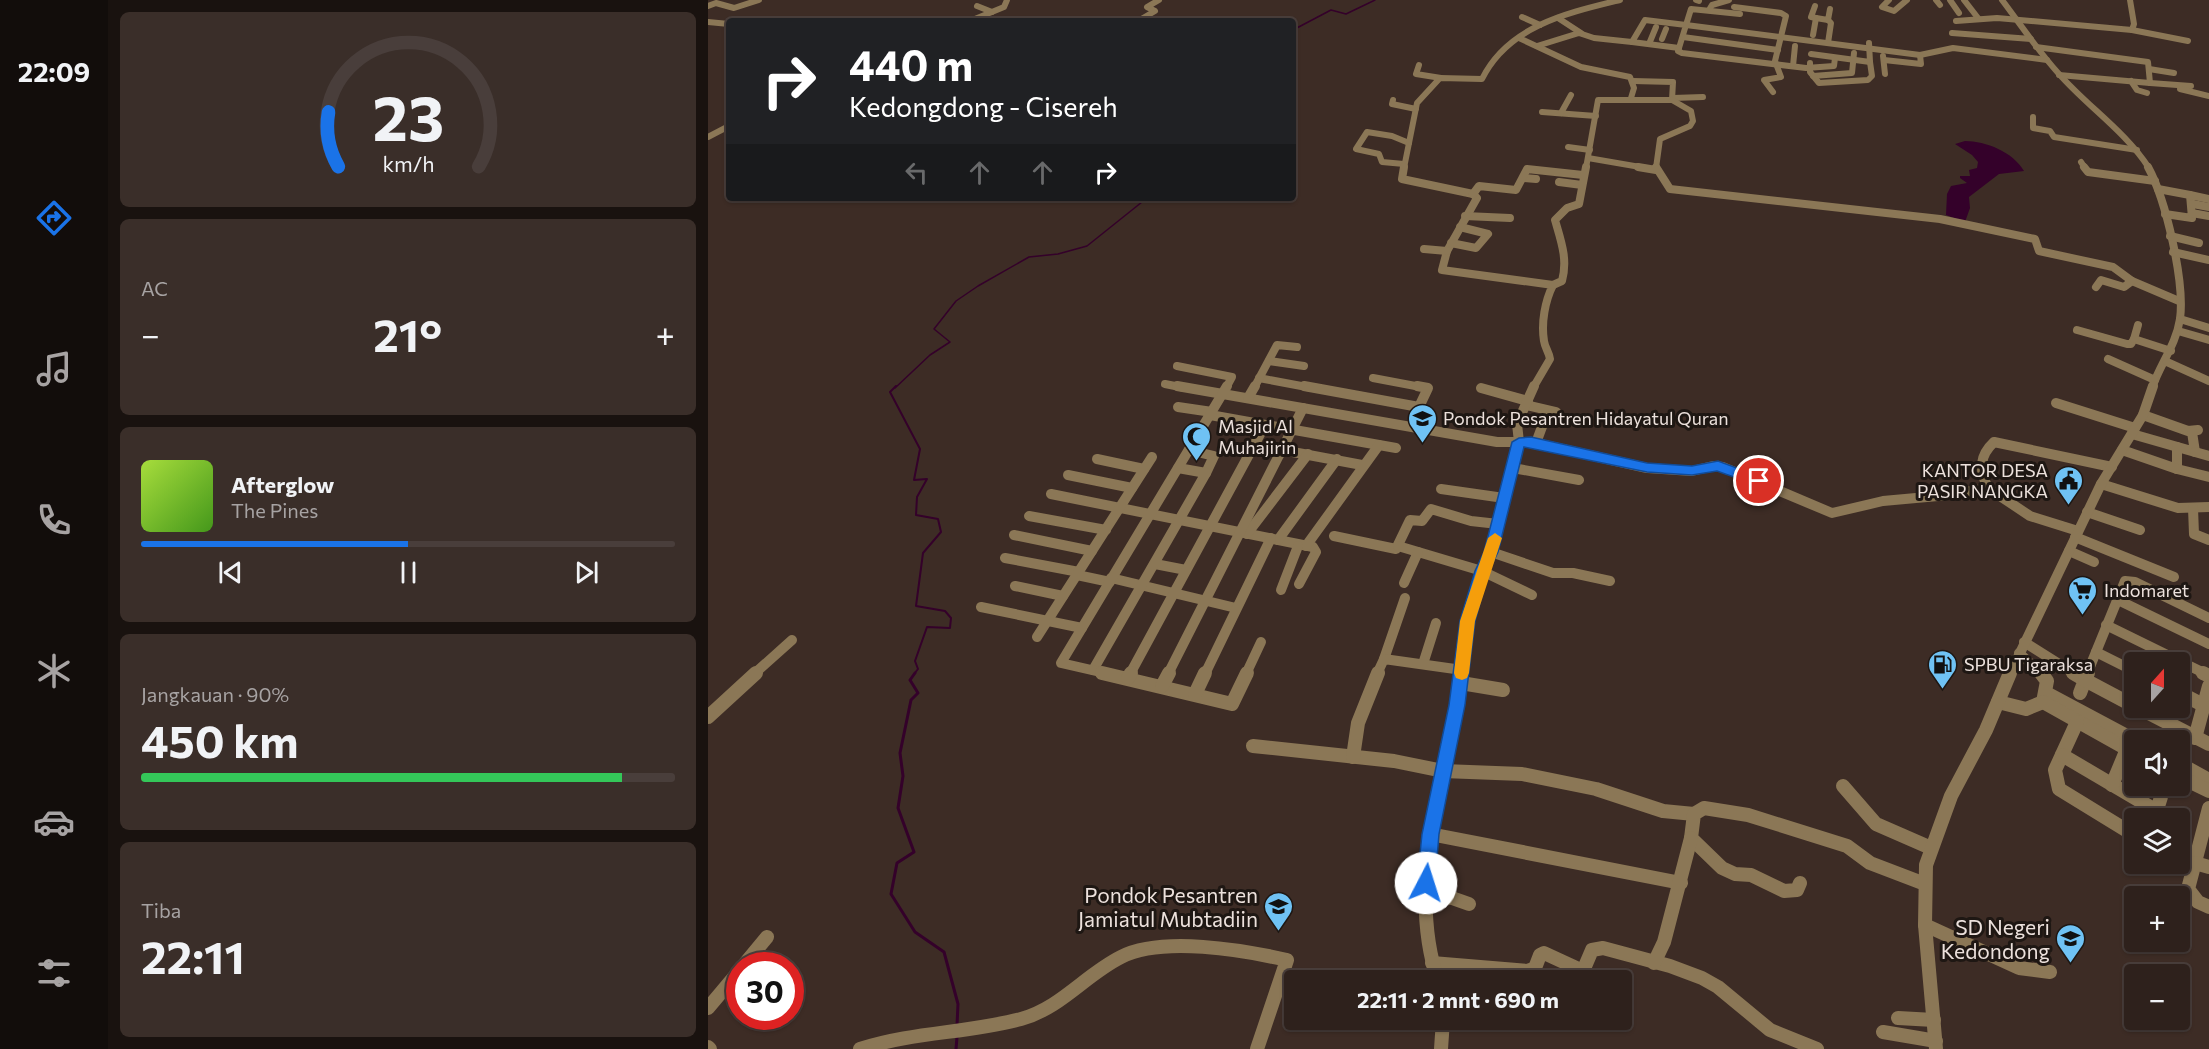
<!DOCTYPE html>
<html lang="id">
<meta charset="utf-8">
<style>
:root{--surface:#2e211c;--page:#3a2e29;--text:#f1f3f6;--muted:#a7a3a3;--line:#493e3b;--accent:#1a73e8}
body{margin:0;font-family:Commissioner,sans-serif;background:var(--page);color:var(--text);height:100vh;display:flex;flex-direction:column;font-size:22px;white-space:nowrap}
*{box-sizing:border-box;margin:0}
p{font-size:20px;color:var(--muted)}
.icon{flex:none;width:33px;height:33px;fill:none;stroke:currentColor;stroke-width:2;stroke-linecap:round;stroke-linejoin:round}
.map{position:relative;flex:1;overflow:hidden}
.side{display:flex;flex-direction:column;gap:12px;padding:12px;background:#19120f;width:600px}
.side>*{flex:none}
.guide{position:absolute;left:18px;top:18px;width:570px;height:183px;border-radius:6px;box-shadow:0 2px 4px #0004,0 0 0 2px var(--line);background:#202124;color:#fff;overflow:hidden}
.needle{width:39px;rotate:21deg}
.controls{position:absolute;left:1416px;top:652px;display:grid;gap:12px}
.controls a{display:grid;place-items:center;width:66px;height:66px;border-radius:6px;background:var(--surface);box-shadow:0 2px 4px #0004,0 0 0 2px var(--line);font-size:30px}
.speed{position:absolute;left:18px;top:952px;display:flex;gap:12px;font-size:30px;font-weight:700;text-align:center}
.speed>*{display:grid;place-content:center;width:78px;height:78px;border-radius:50%;background:var(--surface);box-shadow:0 2px 4px #0004,0 0 0 2px var(--line);line-height:1}
.speed .limit{border:9px solid #d22;background:#fff;color:#111}
.pin{position:absolute;display:grid;place-items:center;width:51px;height:51px;color:#fff;margin:-26px;border:3px solid #fff;border-radius:50%;box-shadow:0 2px 6px #0007}
.me{position:absolute;width:66px;margin:-33px;rotate:5deg;stroke-linejoin:round;filter:drop-shadow(0 0 4px #0008)}
.turn{display:flex;align-items:center;gap:21px;height:126px;padding:0 24px;font-size:27px}
.turn .icon{width:78px;height:78px;stroke-width:2.5}
.turn b{display:block;font-size:42px;line-height:51px}
.lanes{display:flex;align-items:center;height:57px;padding:0 24px;background:#0003;justify-content:center;gap:30px;direction:ltr}
.lanes .off{opacity:.35}
.big{font-size:45px;font-weight:700;line-height:1.1}
.side .widget{flex:1;display:flex;flex-direction:column;justify-content:center;gap:9px;min-width:0;padding:0 21px;border-radius:9px;background:var(--page)}
.side .dial{align-items:center;gap:0}
.dial svg{height:156px;overflow:visible;fill:none;stroke:var(--line);stroke-width:7;stroke-linecap:round;text-anchor:middle}
.dial text{fill:var(--text);stroke:none}
.song{display:flex;align-items:center;gap:18px}
.cover{width:72px;height:72px;border-radius:9px;background:linear-gradient(135deg,hsl(80 70% 55%),hsl(100 70% 35%))}
.played{height:6px;border-radius:3px;background:linear-gradient(90deg,var(--accent) 50%,var(--line) 50%)}
.keys{display:flex;justify-content:space-around;direction:ltr}
.heat{display:flex;justify-content:space-between;align-items:center;font-size:33px;direction:ltr}
.charge{height:9px;border-radius:4px;background:linear-gradient(90deg,#34c759 90%,var(--line) 0)}
.trip{position:absolute;left:576px;top:970px;width:348px;height:60px;border-radius:6px;background:var(--surface);box-shadow:0 2px 4px #0004,0 0 0 2px var(--line);font-weight:700;line-height:60px;text-align:center}
main{display:flex;flex:1;min-height:0}
.menu{display:flex;flex-direction:column;width:108px;justify-content:space-around;align-items:center;background:#120d0b;color:var(--muted)}
.menu .icon{width:42px;height:42px}
.menu .selected{color:var(--accent)}
.menu b{font-size:27px;color:var(--text)}
.map>svg:first-child{display:block}
.water{fill:#34012a}
.lines{fill:none;stroke-linecap:round;stroke-linejoin:round}
.stream-far2{stroke:#34012a;stroke-width:1.5}
.stream-far1{stroke:#34012a;stroke-width:2}
.stream{stroke:#34012a;stroke-width:3}
.minor-far3{stroke:#8b7756;stroke-width:6}
.minor-far2{stroke:#8b7756;stroke-width:8}
.minor-far1{stroke:#8b7756;stroke-width:10}
.minor{stroke:#8b7756;stroke-width:14}
.route{fill:#1a73e8;stroke:#114b97;stroke-width:1.5}
.slow{fill:#f59e0b}
.labels{text-anchor:middle;dominant-baseline:central;stroke-width:6;stroke-linejoin:round;paint-order:stroke}
.poi-label{font-size:18px;fill:#ece1dc;stroke:#1e1713;text-anchor:start}
.near-poi-label{font-size:21px;fill:#ece1dc;stroke:#1e1713;text-anchor:end}
</style>
<main>
<nav class="menu">
<b>22:09</b>
<svg class="icon selected" aria-label="directions" viewBox="0 0 24 24"><path d="M12 3l9 9-9 9-9-9zM9 14v-3h6M13 9l2 2-2 2"/></svg>
<svg class="icon" aria-label="music" viewBox="0 0 24 24"><path d="M9 18V5l10-2v13"/><circle cx="6" cy="18" r="3"/><circle cx="16" cy="16" r="3"/></svg>
<svg class="icon" aria-label="phone" viewBox="0 0 24 24"><path d="M5 4h4l2 5-3 2q2 4 5 5l2-3 5 2v4C11 20 4 13 5 4z"/></svg>
<svg class="icon" aria-label="climate" viewBox="0 0 24 24"><path d="M12 3v18M4 7l16 10M4 17L20 7"/></svg>
<svg class="icon" aria-label="car" viewBox="0 0 24 24"><path d="M5 17H2v-5l4-1 3-4h7l3 4 3 1v5h-3M9 17h6M6 11h13"/><circle cx="7" cy="17" r="2"/><circle cx="17" cy="17" r="2"/></svg>
<svg class="icon" aria-label="filters" viewBox="0 0 24 24"><path d="M4 7h16M4 17h16"/><circle cx="9" cy="7" r="2"/><circle cx="15" cy="17" r="2"/></svg>
</nav>
<section class="side">
<div class="widget dial"><svg viewBox="0 0 100 80">
<path d="M14 69A42 42 0 1 1 86 69"/>
<path d="M14 69A42 42 0 0 1 9 41" stroke="#1a73e8"/>
<text x="50" y="56" font-size="32" font-weight="700">23</text>
<text x="50" y="72" font-size="11">km/h</text>
</svg></div>
<div class="widget"><p>AC</p>
<div class="heat"><a>−</a><b class="big">21°</b><a>+</a></div>
</div>
<div class="widget">
<div class="song"><i class="cover"></i><div><b>Afterglow</b><p>The Pines</p></div></div>
<div class="played"></div>
<div class="keys"><svg class="icon" aria-label="previous" viewBox="0 0 24 24"><path d="M18 5L8 12l10 7zM5 5v14"/></svg><svg class="icon" aria-label="pause" viewBox="0 0 24 24"><path d="M8 5v14M16 5v14"/></svg><svg class="icon" aria-label="next" viewBox="0 0 24 24"><path d="M6 5l10 7-10 7zM19 5v14"/></svg></div>
</div>
<div class="widget"><p>Jangkauan · 90%</p><b class="big">450 km</b><div class="charge"></div></div>
<div class="widget"><p>Tiba</p><b class="big">22:11</b></div>
</section>
<div class="map">
<svg width="1501" height="1049" viewBox="0 0 1501 1049">
<rect width="100%" height="100%" fill="#3d2c25"/>
<path class="water" d="M 1257,141 C 1278,141 1305,152 1316,171 L 1291,174 L 1261,197 L 1262,208 L 1257,222 L 1238,215 L 1239,194 L 1243,186 L 1259,183 L 1252,178 L 1252,176 L 1262,176 L 1261,170 L 1269,168 L 1270,162 L 1264,155 L 1247,144 Z"/>
<g class="lines">
<g class="stream-far2">
<polyline points="585,30 623,10 638,14 667,0"/>
<polyline points="187,388 222,355 242,342 226,329 248,301 270,286 321,257 350,254 379,246 439,198"/>
</g>
<polyline class="stream-far1" points="188,386 182,392 212,449 206,480 219,479 209,497 208,515 230,519 233,532 215,553 208,606 237,611 243,618 242,628 219,627 207,661 210,669 206,674"/>
<g class="stream">
<polyline points="207,673 202,680 210,693 203,700 192,753 195,776 190,808 206,852 189,863 183,894 207,932 236,952 250,1004 249,1025"/>
<polyline points="248,1049 249,1037"/>
</g>
<g class="minor-far3">
<polyline points="988,0 991,1"/>
<polyline points="1181,0 1174,7 1186,11 1199,0"/>
<polyline points="1228,0 1232,5"/>
<polyline points="1242,0 1251,13"/>
<polyline points="1256,0 1270,18"/>
<path d="M 1294,0 C 1313,25 1330,51 1351,74 C 1380,107 1417,131 1441,168"/>
<polyline points="0,6 8,3 26,8 51,0"/>
<polyline points="269,6 284,12"/>
<polyline points="1107,6 1103,17 1108,18"/>
<polyline points="1026,7 1073,13 1078,16 1067,61 1073,77 1056,80 1065,92"/>
<polyline points="1001,10 1004,5 1021,0"/>
<polyline points="814,17 832,25"/>
<polyline points="850,18 873,33"/>
<polygon points="937,20 978,25 971,48 924,42"/>
<polyline points="1120,20 1123,23 1120,43"/>
<polyline points="262,21 296,7 299,0"/>
<polyline points="430,21 447,11 439,7 451,0"/>
<polyline points="1248,21 1289,18 1424,30 1426,24 1422,0"/>
<polyline points="0,22 21,24"/>
<polyline points="978,25 1212,55 1245,48 1339,60"/>
<polyline points="978,25 983,9 1032,14"/>
<polyline points="1424,30 1480,41"/>
<polyline points="1244,33 1323,39"/>
<polyline points="1105,35 1108,18 1120,20 1122,9"/>
<polyline points="975,37 1070,50"/>
<polyline points="811,38 873,67 922,77 926,88 923,98"/>
<polyline points="954,39 958,29"/>
<polyline points="941,44 948,27"/>
<polyline points="829,46 871,33 886,38 924,42"/>
<polyline points="1328,47 1440,62 1442,83 1351,75"/>
<polyline points="971,48 970,51 974,53 1098,68 1126,66 1127,58"/>
<polyline points="1103,54 1162,62 1161,43"/>
<polyline points="1175,56 1177,74"/>
<polyline points="1176,60 1213,64 1212,55"/>
<polyline points="1102,63 1102,72 1111,83 1160,80 1164,76 1162,62"/>
<polyline points="711,65 708,74 733,78"/>
<polyline points="1085,66 1087,46"/>
<polyline points="1441,69 1466,73"/>
<polyline points="1105,76 1144,73 1146,53"/>
<polyline points="1423,81 1429,90 1439,93"/>
<polyline points="1442,83 1483,86"/>
<polyline points="1472,89 1501,96"/>
<polyline points="965,98 995,97"/>
<polyline points="685,100 684,104 708,109"/>
<polyline points="834,112 888,116"/>
<polyline points="853,113 863,95"/>
<polyline points="1325,117 1325,128 1342,131 1346,137 1429,150"/>
<polyline points="0,137 21,126"/>
<polyline points="860,147 882,150"/>
<polyline points="880,158 938,168"/>
<polyline points="1373,162 1377,168"/>
<polyline points="696,164 674,162 671,154 648,149 659,132 684,136 701,143"/>
<path d="M 696,168 L 709,103 L 732,78 L 774,79 C 800,26 859,13 912,0"/>
<polyline points="878,168 890,100 964,100 965,82 925,81"/>
<polyline points="948,168 952,139 982,126 985,121 983,111 964,100"/>
</g>
<g class="minor-far2">
<polyline points="696,167 694,179 765,194"/>
<polyline points="930,167 948,170"/>
<polyline points="948,167 962,189 1232,219 1327,239 1331,251 1405,267 1424,281 1471,301"/>
<polyline points="1376,167 1380,172 1447,181"/>
<path d="M 1440,167 C 1458,200 1477,282 1472,319 C 1468,345 1452,364 1444,388"/>
<polyline points="816,178 828,179"/>
<polyline points="851,182 874,185"/>
<polyline points="1450,189 1482,195 1484,218 1457,214"/>
<path d="M 765,194 L 769,198 L 739,251 L 734,270 L 845,285 C 837,301 833,323 836,341 C 837,348 841,352 842,359 L 825,388"/>
<polyline points="765,194 771,186 808,190 819,169 875,175"/>
<polyline points="1482,195 1501,199"/>
<polyline points="1485,204 1501,207"/>
<polyline points="1484,213 1501,216"/>
<polyline points="757,216 802,218"/>
<polyline points="1462,236 1491,243"/>
<polyline points="743,243 768,248 780,234 752,227"/>
<polyline points="716,249 739,251"/>
<polyline points="1465,252 1501,260"/>
<path d="M 845,285 L 854,281 C 860,259 853,241 847,220 L 859,208 L 871,204 L 878,167"/>
<polyline points="1388,287 1393,280 1416,287 1424,281"/>
<polyline points="1472,319 1501,328"/>
<polyline points="1369,330 1419,344 1423,344 1426,339 1463,351"/>
<polyline points="1470,331 1501,340"/>
<polyline points="1426,339 1430,325"/>
<polyline points="1400,359 1447,380"/>
<polyline points="561,361 596,366"/>
<polyline points="1459,362 1501,381"/>
<polyline points="469,366 524,377 518,388"/>
<polyline points="551,378 604,388"/>
<polyline points="665,378 718,388"/>
<polyline points="457,384 477,388"/>
<polyline points="546,388 569,345 589,347"/>
</g>
<g class="minor-far1">
<path d="M 469,386 L 789,442 L 823,442 L 939,468 L 984,471 L 1005,466 L 1015,467 L 1124,513 L 1175,501 L 1241,495 L 1280,488 C 1271,470 1271,456 1286,442 L 1404,467"/>
<polyline points="596,386 711,407 720,388 709,386"/>
<polyline points="773,388 820,401"/>
<polyline points="540,398 547,386"/>
<polyline points="1348,403 1427,428"/>
<polyline points="818,405 848,412"/>
<polyline points="470,407 504,412"/>
<polyline points="502,415 688,448"/>
<polyline points="1435,415 1480,431 1490,430"/>
<polyline points="1424,434 1487,452 1484,432"/>
<polyline points="811,442 809,424 826,386"/>
<polyline points="828,443 835,424"/>
<polyline points="1469,447 1469,469 1501,477"/>
<polyline points="545,448 573,453"/>
<polyline points="481,450 506,456 498,473"/>
<polyline points="574,450 654,465"/>
<polyline points="1414,450 1469,469"/>
<polyline points="1487,452 1501,456"/>
<polyline points="389,459 436,469"/>
<polyline points="805,468 871,480"/>
<polyline points="360,475 424,488"/>
<polyline points="1393,484 1470,508 1501,507"/>
<polyline points="1280,488 1322,516 1370,531"/>
<polyline points="733,489 796,498"/>
<polyline points="343,494 605,547 608,552 591,584"/>
<polyline points="1485,508 1486,534 1501,540"/>
<polyline points="1379,512 1432,530"/>
<polyline points="321,516 398,530"/>
<polyline points="539,534 600,454"/>
<polyline points="306,535 384,551"/>
<polyline points="626,536 688,549 702,520 714,521 723,509 763,521 790,524"/>
<polyline points="1367,537 1466,577"/>
<polyline points="570,540 629,459"/>
<polyline points="598,546 671,445"/>
<polyline points="690,546 774,571 824,595"/>
<polyline points="1361,551 1386,562"/>
<polyline points="783,552 845,573 865,573 902,581"/>
<polyline points="297,558 371,572"/>
<polyline points="447,564 478,570"/>
<polyline points="369,575 402,582"/>
<polyline points="403,578 528,608"/>
<polyline points="696,583 710,552"/>
<polyline points="307,586 355,596"/>
<polyline points="573,590 590,546"/>
<polyline points="1410,600 1501,644"/>
<polyline points="273,607 374,628"/>
<polyline points="1398,625 1498,674"/>
<polyline points="329,637 444,457"/>
<polyline points="1316,642 1367,674"/>
<polyline points="1388,652 1426,671"/>
<polyline points="1311,653 1334,674"/>
<polyline points="676,659 697,598"/>
<polyline points="715,664 728,623"/>
<polyline points="385,670 498,473 470,468"/>
<polyline points="46,674 84,640"/>
<polyline points="401,674 353,663 519,386"/>
<polyline points="422,674 557,425"/>
<polyline points="460,674 595,408"/>
<polyline points="497,674 563,538"/>
<polyline points="538,674 553,642"/>
<polyline points="669,674 676,659 754,670"/>
<polyline points="753,674 759,621 771,579 783,552 811,442"/>
<polyline points="1302,674 1393,484 1435,415 1445,386"/>
<polyline points="1379,674 1417,581 1427,582 1501,618"/>
</g>
<g class="minor">
<polyline points="394,673 524,704 539,673"/>
<polyline points="1365,673 1377,680 1372,693"/>
<polyline points="1380,673 1377,680 1426,706"/>
<polyline points="1495,673 1501,676"/>
<polyline points="420,678 423,673"/>
<polyline points="753,683 795,690"/>
<polyline points="454,686 461,673"/>
<polyline points="1338,693 1428,741"/>
<polyline points="1472,693 1495,705"/>
<polyline points="487,694 497,673"/>
<polyline points="1290,702 1318,709 1335,702 1339,681 1333,673"/>
<polyline points="1335,702 1426,753"/>
<polyline points="1431,708 1501,744"/>
<polyline points="0,717 48,673"/>
<polyline points="1369,722 1347,770 1351,789 1426,835"/>
<polyline points="1487,738 1501,686"/>
<polyline points="545,746 686,761 735,771 814,774 888,789 955,811 986,814"/>
<polyline points="1354,755 1449,811"/>
<polyline points="645,757 650,723 670,673"/>
<polyline points="1472,764 1501,780"/>
<polyline points="1472,777 1501,791"/>
<polyline points="1404,785 1419,749"/>
<polyline points="1135,786 1168,824 1223,848"/>
<polyline points="1501,808 1480,889 1490,902 1501,907"/>
<polyline points="1446,819 1453,797"/>
<polyline points="722,834 973,883"/>
<polyline points="1487,863 1501,867"/>
<polyline points="1092,883 1089,890 1076,891 1043,875 1027,874 1014,868 983,838 986,814 996,808 1040,815 1139,846 1162,863 1217,884"/>
<polyline points="717,895 744,898 761,904"/>
<polyline points="1217,925 1311,968 1342,972"/>
<polyline points="724,963 820,971 827,968 832,955 836,953 875,971 884,950 895,948 962,966 994,978 1010,987 1062,1030 1109,1049"/>
<polyline points="946,963 956,942 983,838"/>
<polyline points="35,966 59,937"/>
<path d="M 730,981 C 696,879 741,774 753,673"/>
<polyline points="0,1008 32,970"/>
<polyline points="1190,1018 1226,1020"/>
<polyline points="1175,1032 1228,1041"/>
<polyline points="0,1047 2,1049"/>
<path d="M 152,1049 C 205,1032 260,1033 313,1019 C 353,1008 377,975 413,957 C 454,936 535,950 579,960 L 549,1049"/>
<polyline points="733,1049 735,1020"/>
<polyline points="1228,1049 1217,925 1218,865 1243,796 1278,730 1302,673"/>
</g>
</g>
<polygon class="route" points="823,437 939,463 984,466 1010,461 1056,478 1058,481 1051,486 1009,471 984,475 939,472 816,447 790,552 781,571 767,621 757,705 731,834 727,883 724,889 718,892 711,889 709,883 714,834 741,705 752,621 767,571 776,552 804,442 811,438"/>
<polygon class="slow" points="787,533 794,538 767,621 761,673 759,678 754,680 748,678 746,673 752,621 780,538"/>
<defs>
<symbol id="school-pin" viewBox="-11 -11 22 30"><path d="M0 17L-7.5 6A9.5 9.5 0 1 1 7.5 6Z" fill="#6fc2f4" stroke="#1e1713"/><path d="M0-5L7-2L0 1L-7-2ZM-4 1L0 2.5L4 1V4Q0 6-4 4Z" fill="#111"/></symbol>
<symbol id="mosque-pin" viewBox="-11 -11 22 30"><path d="M0 17L-7.5 6A9.5 9.5 0 1 1 7.5 6Z" fill="#6fc2f4" stroke="#1e1713"/><path d="M3.5-4.9A6 6 0 1 0 3.5 4.9A5 5 0 1 1 3.5-4.9Z" fill="#111"/></symbol>
<symbol id="civic-pin" viewBox="-11 -11 22 30"><path d="M0 17L-7.5 6A9.5 9.5 0 1 1 7.5 6Z" fill="#6fc2f4" stroke="#1e1713"/><path d="M-.6-6.5H3V-4.5H.6V-3L4-1V1h2V6H-6V1h2V-1L-.6-3ZM-1.2 2.5V6h2.4V2.5Z" fill="#111"/></symbol>
<symbol id="supermarket-pin" viewBox="-11 -11 22 30"><path d="M0 17L-7.5 6A9.5 9.5 0 1 1 7.5 6Z" fill="#6fc2f4" stroke="#1e1713"/><path d="M-6-5.5h2.5l.6 2H6L4.5 2H-2.5L-4.4-4H-6ZM-1.5 3.2a1.3 1.3 0 1 0 .1 0ZM3 3.2a1.3 1.3 0 1 0 .1 0Z" fill="#111"/></symbol>
<symbol id="fuel-pin" viewBox="-11 -11 22 30"><path d="M0 17L-7.5 6A9.5 9.5 0 1 1 7.5 6Z" fill="#6fc2f4" stroke="#1e1713"/><path d="M-5.5-6h7V0h2V4h1.3V-2.5L3-4.5l.8-.8L6-3V5H2.5V1h-1V6h-7ZM-4.2-4.7v3.2H.2V-4.7Z" fill="#111"/></symbol>
</defs>
<g fill-rule="evenodd">
<use href="#school-pin" x="698" y="402" width="33" height="45"/>
<use href="#mosque-pin" x="472" y="420" width="33" height="45"/>
<use href="#civic-pin" x="1344" y="464" width="33" height="45"/>
<use href="#supermarket-pin" x="1358" y="574" width="33" height="45"/>
<use href="#fuel-pin" x="1218" y="648" width="33" height="45"/>
<use href="#school-pin" x="554" y="890" width="33" height="45"/>
<use href="#school-pin" x="1346" y="922" width="33" height="45"/>
</g>
<g class="labels">
<g class="poi-label">
<text x="735" y="418">Pondok Pesantren Hidayatul Quran</text>
<text x="510" y="426">Masjid Al<tspan x="510" dy="21">Muhajirin</tspan></text>
<text x="1340" y="470" text-anchor="end">KANTOR DESA<tspan x="1340" dy="21">PASIR NANGKA</tspan></text>
<text x="1396" y="590">Indomaret</text>
<text x="1256" y="664">SPBU Tigaraksa</text>
</g>
<g class="near-poi-label">
<text x="550" y="894">Pondok Pesantren<tspan x="550" dy="24">Jamiatul Mubtadiin</tspan></text>
<text x="1342" y="926">SD Negeri<tspan x="1342" dy="24">Kedondong</tspan></text>
</g>
</g>
</svg>
<div class="controls">
<a><svg class="needle" viewBox="-14 -14 28 28"><path d="M0-13l5 13h-10z" fill="#e53935"/><path d="M0 13l5-13h-10z" fill="#a7a3a3"/></svg></a>
<a><svg class="icon" aria-label="sound" viewBox="0 0 24 24"><path d="M4 9h4l5-4v14l-5-4H4zM17 9q2 3 0 6"/></svg></a>
<a><svg class="icon" aria-label="layers" viewBox="0 0 24 24"><path d="M12 4l9 5-9 5-9-5zM3 14l9 5 9-5"/></svg></a>
<a>+</a>
<a>−</a>
</div>
<div class="speed"><div class="limit">30</div></div>
<div class="pin" style="left:1051px;top:481px;background:#d93025"><svg class="icon" aria-label="arrive" viewBox="0 0 24 24"><path d="M6 21V4h12l-3 4 3 4H6"/></svg></div>
<svg class="me" style="left:718px;top:883px" viewBox="-20 -20 40 40"><circle r="19" fill="#fff"/><path d="M0-13L10 11 0 6-10 11z" fill="#1a73e8"/></svg>
<div class="trip">22:11 · 2 mnt · 690 m</div>
<div class="guide">
<div class="turn"><svg class="icon" aria-label="right" viewBox="0 0 24 24"><path d="M7 20v-9h11M14 6l5 5-5 5"/></svg><div><b>440 m</b>Kedongdong - Cisereh</div></div>
<div class="lanes"><svg class="icon off" aria-label="left" viewBox="0 0 24 24"><path d="M17 20v-9H6M10 6l-5 5 5 5"/></svg><svg class="icon off" aria-label="ahead" viewBox="0 0 24 24"><path d="M12 20V5M6 11l6-6 6 6"/></svg><svg class="icon off" aria-label="ahead" viewBox="0 0 24 24"><path d="M12 20V5M6 11l6-6 6 6"/></svg><svg class="icon" aria-label="right" viewBox="0 0 24 24"><path d="M7 20v-9h11M14 6l5 5-5 5"/></svg></div>
</div>
</div>
</main>
